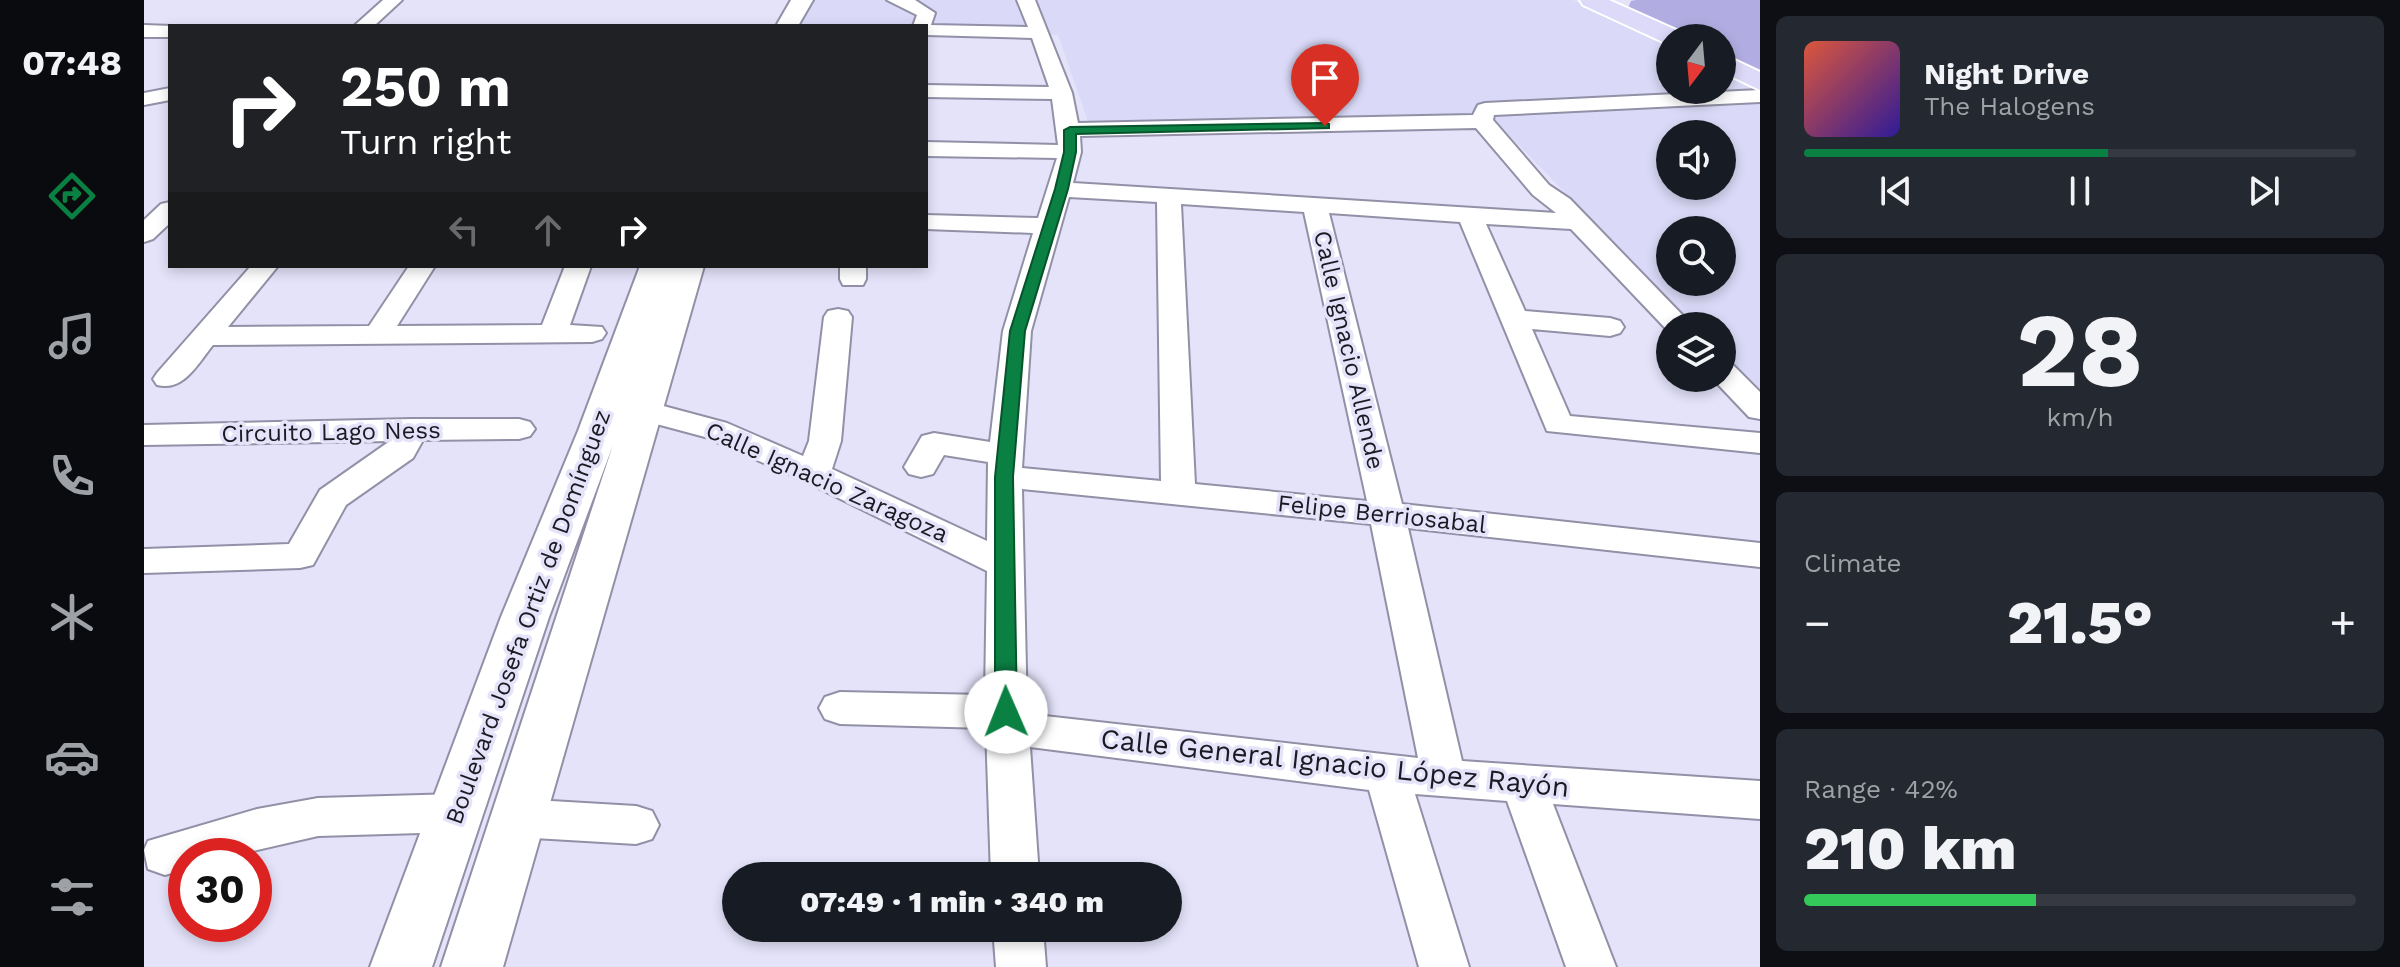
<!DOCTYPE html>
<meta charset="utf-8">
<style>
:root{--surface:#171b24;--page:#242831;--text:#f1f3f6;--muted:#9ea1a6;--line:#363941;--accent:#0b8043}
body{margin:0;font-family:"Work Sans",sans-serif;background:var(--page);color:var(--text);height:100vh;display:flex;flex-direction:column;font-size:30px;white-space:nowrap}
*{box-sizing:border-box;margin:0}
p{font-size:26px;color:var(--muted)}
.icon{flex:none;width:44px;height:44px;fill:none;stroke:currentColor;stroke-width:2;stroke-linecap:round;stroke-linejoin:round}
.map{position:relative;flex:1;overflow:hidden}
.details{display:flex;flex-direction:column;gap:16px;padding:16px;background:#0d0f14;width:640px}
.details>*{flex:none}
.banner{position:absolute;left:24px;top:24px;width:760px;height:244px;border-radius:0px;box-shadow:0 4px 12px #0003;background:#202124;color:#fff;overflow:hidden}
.needle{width:52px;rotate:196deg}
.controls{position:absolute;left:1512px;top:24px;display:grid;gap:16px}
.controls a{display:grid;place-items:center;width:80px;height:80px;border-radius:50%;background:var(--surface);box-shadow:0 4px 12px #0003;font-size:40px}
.speed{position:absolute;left:24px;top:838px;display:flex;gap:16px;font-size:40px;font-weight:700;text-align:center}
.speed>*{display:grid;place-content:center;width:104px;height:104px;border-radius:50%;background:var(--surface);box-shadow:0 4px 12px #0003;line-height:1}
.speed .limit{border:12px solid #d22;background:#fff;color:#111}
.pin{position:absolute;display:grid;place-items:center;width:68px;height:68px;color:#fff;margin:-82px -34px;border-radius:50% 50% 50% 0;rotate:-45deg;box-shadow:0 0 8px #0007}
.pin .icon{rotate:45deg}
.me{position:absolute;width:88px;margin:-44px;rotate:359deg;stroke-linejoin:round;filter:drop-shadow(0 0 6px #0008)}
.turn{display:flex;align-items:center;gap:28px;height:168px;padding:0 40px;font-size:36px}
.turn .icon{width:104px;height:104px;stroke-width:2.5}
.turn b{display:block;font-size:56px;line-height:68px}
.lanes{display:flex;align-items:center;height:76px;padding:0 40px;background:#0003;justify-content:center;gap:40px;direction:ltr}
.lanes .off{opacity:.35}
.big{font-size:60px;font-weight:800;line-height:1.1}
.details .widget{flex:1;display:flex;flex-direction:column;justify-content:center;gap:12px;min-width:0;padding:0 28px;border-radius:12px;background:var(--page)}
.details .dial{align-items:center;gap:0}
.dial b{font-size:104px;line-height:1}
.song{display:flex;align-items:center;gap:24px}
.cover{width:96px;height:96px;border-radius:12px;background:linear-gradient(135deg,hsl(10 70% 55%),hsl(250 70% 35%))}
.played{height:8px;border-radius:4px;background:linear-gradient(90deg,var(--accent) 55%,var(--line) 55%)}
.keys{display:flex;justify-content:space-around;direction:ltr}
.heat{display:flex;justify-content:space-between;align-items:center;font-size:44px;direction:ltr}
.charge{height:12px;border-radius:6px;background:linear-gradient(90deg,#34c759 42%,var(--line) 0)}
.trip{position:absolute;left:578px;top:862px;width:460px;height:80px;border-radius:40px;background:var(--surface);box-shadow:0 4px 12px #0003;font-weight:800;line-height:80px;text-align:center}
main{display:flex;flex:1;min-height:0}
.tabs{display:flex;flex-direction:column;width:144px;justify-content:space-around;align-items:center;background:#090b0e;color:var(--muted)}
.tabs .icon{width:56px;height:56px}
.tabs .on{color:var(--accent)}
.tabs b{font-size:36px;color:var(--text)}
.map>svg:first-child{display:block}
.built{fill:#dad9f7;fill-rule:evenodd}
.green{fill:#b1ade2}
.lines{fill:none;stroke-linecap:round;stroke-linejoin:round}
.minor-casing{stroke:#9190a6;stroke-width:4}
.tertiary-casing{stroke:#9190a6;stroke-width:4}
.primary-casing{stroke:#fff;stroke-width:4}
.minor{fill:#fff;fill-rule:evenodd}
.tertiary{fill:#fff;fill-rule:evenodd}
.primary{fill:#dcd9f9;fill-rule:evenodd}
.route{fill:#0b8043;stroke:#07532c;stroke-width:2}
.labels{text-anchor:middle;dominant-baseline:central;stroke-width:7;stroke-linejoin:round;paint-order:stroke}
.street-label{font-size:24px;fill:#1b1a22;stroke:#e4e3fa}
.near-street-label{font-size:28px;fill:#1b1a22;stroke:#e4e3fa}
</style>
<main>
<nav class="tabs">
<b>07:48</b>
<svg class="icon on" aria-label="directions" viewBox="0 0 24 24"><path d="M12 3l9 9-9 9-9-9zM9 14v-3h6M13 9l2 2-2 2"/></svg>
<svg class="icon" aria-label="music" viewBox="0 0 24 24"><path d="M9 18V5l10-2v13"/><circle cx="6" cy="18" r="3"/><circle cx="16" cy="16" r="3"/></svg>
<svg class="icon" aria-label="phone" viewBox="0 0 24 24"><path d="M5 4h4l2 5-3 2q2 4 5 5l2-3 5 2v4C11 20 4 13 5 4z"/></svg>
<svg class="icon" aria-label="climate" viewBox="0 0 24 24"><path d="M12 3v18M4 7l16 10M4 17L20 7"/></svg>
<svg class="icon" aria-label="car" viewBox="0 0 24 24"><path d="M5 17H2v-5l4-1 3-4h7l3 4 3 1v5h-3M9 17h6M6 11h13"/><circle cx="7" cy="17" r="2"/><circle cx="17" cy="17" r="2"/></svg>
<svg class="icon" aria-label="filters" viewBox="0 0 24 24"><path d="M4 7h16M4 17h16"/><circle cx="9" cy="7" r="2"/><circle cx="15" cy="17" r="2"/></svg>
</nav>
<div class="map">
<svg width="1616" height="967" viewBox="0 0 1616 967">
<rect width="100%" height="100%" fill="#e4e3fa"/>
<path class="built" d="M 665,0 L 1429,0 L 1526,47 L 1526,90 L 1578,90 L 1578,71 L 1616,90 L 1616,392 L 1578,353 L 1578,326 L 1551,326 L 1357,127 L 1329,117 L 945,124 L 914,35 L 782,30 L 782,26 L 649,25 ZM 1526,134 L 1578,134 L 1578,186 L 1526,186 ZM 1526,230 L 1578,230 L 1578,282 L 1526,282 Z"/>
<polygon class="green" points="1492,0 1616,0 1616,73 1578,54 1578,38 1544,38 1490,14 1484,8 1487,1"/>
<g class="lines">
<defs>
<g id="minor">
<polygon points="239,0 258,0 230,26 210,26"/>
<path d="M 743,0 L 771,0 L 791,13 L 787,25 L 884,27 L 873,0 L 891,0 L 928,93 L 934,123 L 1329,115 L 1334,105 L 1341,103 L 1616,90 L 1616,102 L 1350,115 L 1349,120 L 1405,185 L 1426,199 L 1549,326 L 1526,326 L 1525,332 L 1427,229 L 1342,224 L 1381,311 L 1466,318 L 1476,321 L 1480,327 L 1476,333 L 1466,336 L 1388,329 L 1426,416 L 1616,433 L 1616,453 L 1403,431 L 1316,222 L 1185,213 L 1258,504 L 1616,543 L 1616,567 L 1264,528 L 1318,761 L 1616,781 L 1616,819 L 1409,804 L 1472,967 L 1422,967 L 1363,801 L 1271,794 L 1325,967 L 1275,967 L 1225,790 L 886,747 L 895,876 L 847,876 L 842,728 L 696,724 L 681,719 L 675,708 L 681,697 L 696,692 L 841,695 L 843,571 L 658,480 L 561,437 L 490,418 L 485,411 L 490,404 L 501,402 L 512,404 L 583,423 L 659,456 L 665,441 L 680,317 L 684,311 L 694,309 L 704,311 L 708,317 L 697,441 L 688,469 L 843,541 L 844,462 L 800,455 L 789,474 L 777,477 L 765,474 L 760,467 L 778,436 L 790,433 L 846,442 L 859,331 L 889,233 L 782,229 L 782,215 L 894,218 L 913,158 L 782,156 L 782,142 L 914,145 L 908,99 L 782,97 L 782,85 L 905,87 L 888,38 L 782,35 L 782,26 L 769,26 L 773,15 ZM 1332,128 L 1389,195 L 1412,213 L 929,183 L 937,152 L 936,136 ZM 925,197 L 1013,202 L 1017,481 L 878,468 L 887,331 ZM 1037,204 L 1160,212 L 1223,501 L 1051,484 ZM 878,489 L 1227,524 L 1274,758 L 883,714 Z"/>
<polygon points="0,25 28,26 26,37 0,37"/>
<polygon points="26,88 26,100 0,105 0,93"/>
<polygon points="26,202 26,223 9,239 0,242 0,220 17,204"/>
<path d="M 107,266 L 134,266 L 84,327 L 225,326 L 265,266 L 291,266 L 253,326 L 398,325 L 421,266 L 447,266 L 426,325 L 458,327 L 462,333 L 458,339 L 448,342 L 69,345 C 54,363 40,392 13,385 L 9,379 L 13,373 Z"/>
<polygon points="696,266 722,266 722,279 719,285 699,285 696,279"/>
<polygon points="1578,362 1589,365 1616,392 1616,419 1605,417 1568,378 1578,378"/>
<polygon points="268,419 375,419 386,422 391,429 386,436 375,439 279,440 269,458 202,505 169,565 156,568 0,573 0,549 145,544 176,490 246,441 0,445 0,425"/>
<polygon points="312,794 328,800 335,813 328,826 312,832 174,836 87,856 42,856 42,869 21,875 4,869 0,850 4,841 113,809 174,798"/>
<polygon points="373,799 492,806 508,811 515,825 508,839 492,844 373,837 357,832 350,818 357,804"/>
<polygon points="849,928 899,928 902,967 852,967"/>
</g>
<g id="tertiary">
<polygon points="647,0 669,0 654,26 632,26"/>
<polygon points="496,266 560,266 359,967 297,967 469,445 405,617 288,967 226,967 357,617 434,431"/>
</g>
<g id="primary">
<polygon points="1436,0 1465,0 1539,33 1542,38 1526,38 1526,44 1521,43 1439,5"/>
<polygon points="1578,54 1616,72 1616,90 1578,72"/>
</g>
</defs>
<use href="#minor" class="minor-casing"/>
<use href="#tertiary" class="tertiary-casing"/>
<use href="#primary" class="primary-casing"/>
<use href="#minor" class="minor"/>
<use href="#tertiary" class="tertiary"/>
<use href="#primary" class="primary"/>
</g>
<polygon class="route" points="1181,123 1185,124 1185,128 932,134 932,152 924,189 881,331 869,477 873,712 870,718 862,720 854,718 851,712 851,477 866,331 911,189 920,152 920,130 926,127"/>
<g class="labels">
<g class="street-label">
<text transform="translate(1205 350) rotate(77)">Calle Ignacio Allende</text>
<text transform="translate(187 432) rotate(-1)">Circuito Lago Ness</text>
<text transform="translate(683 482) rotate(24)">Calle Ignacio Zaragoza</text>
<text transform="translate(1238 514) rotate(6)">Felipe Berriosabal</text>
<text transform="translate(384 617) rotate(-70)">Boulevard Josefa Ortiz de Domínguez</text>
</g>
<g class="near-street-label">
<text transform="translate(1191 763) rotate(6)">Calle General Ignacio López Rayón</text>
</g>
</g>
</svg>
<div class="controls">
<a><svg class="needle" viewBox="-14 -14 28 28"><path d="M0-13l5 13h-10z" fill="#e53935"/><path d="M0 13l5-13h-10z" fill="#9ea1a6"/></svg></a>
<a><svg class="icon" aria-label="sound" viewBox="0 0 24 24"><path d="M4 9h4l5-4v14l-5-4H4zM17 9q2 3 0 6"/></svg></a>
<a><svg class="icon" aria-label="search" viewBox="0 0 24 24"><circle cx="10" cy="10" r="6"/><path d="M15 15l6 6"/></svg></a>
<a><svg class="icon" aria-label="layers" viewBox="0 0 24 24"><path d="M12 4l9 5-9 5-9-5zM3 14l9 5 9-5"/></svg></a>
</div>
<div class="speed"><div class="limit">30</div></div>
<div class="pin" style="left:1181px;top:126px;background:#d93025"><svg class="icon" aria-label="arrive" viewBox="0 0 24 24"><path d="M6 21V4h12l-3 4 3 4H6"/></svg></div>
<svg class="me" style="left:862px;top:712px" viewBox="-20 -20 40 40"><circle r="19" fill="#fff"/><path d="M0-13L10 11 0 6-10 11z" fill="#0b8043"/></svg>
<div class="trip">07:49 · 1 min · 340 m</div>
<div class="banner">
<div class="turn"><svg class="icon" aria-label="right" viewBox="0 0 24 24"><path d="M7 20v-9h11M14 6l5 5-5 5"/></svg><div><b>250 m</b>Turn right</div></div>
<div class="lanes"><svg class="icon off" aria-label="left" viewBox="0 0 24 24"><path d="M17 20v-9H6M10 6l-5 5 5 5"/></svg><svg class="icon off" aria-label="ahead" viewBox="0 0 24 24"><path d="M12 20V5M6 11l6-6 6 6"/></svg><svg class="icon" aria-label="right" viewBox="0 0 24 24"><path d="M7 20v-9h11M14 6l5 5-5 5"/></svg></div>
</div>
</div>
<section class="details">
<div class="widget">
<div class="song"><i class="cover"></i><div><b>Night Drive</b><p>The Halogens</p></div></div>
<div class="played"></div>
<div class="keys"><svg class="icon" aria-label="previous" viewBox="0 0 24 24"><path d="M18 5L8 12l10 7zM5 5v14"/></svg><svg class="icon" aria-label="pause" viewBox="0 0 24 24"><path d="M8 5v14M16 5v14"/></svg><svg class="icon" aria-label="next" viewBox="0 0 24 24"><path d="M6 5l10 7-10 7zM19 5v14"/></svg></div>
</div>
<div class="widget dial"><b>28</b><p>km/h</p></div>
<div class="widget"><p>Climate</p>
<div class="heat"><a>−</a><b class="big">21.5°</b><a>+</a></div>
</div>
<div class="widget"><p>Range · 42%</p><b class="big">210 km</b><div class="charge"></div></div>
</section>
</main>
